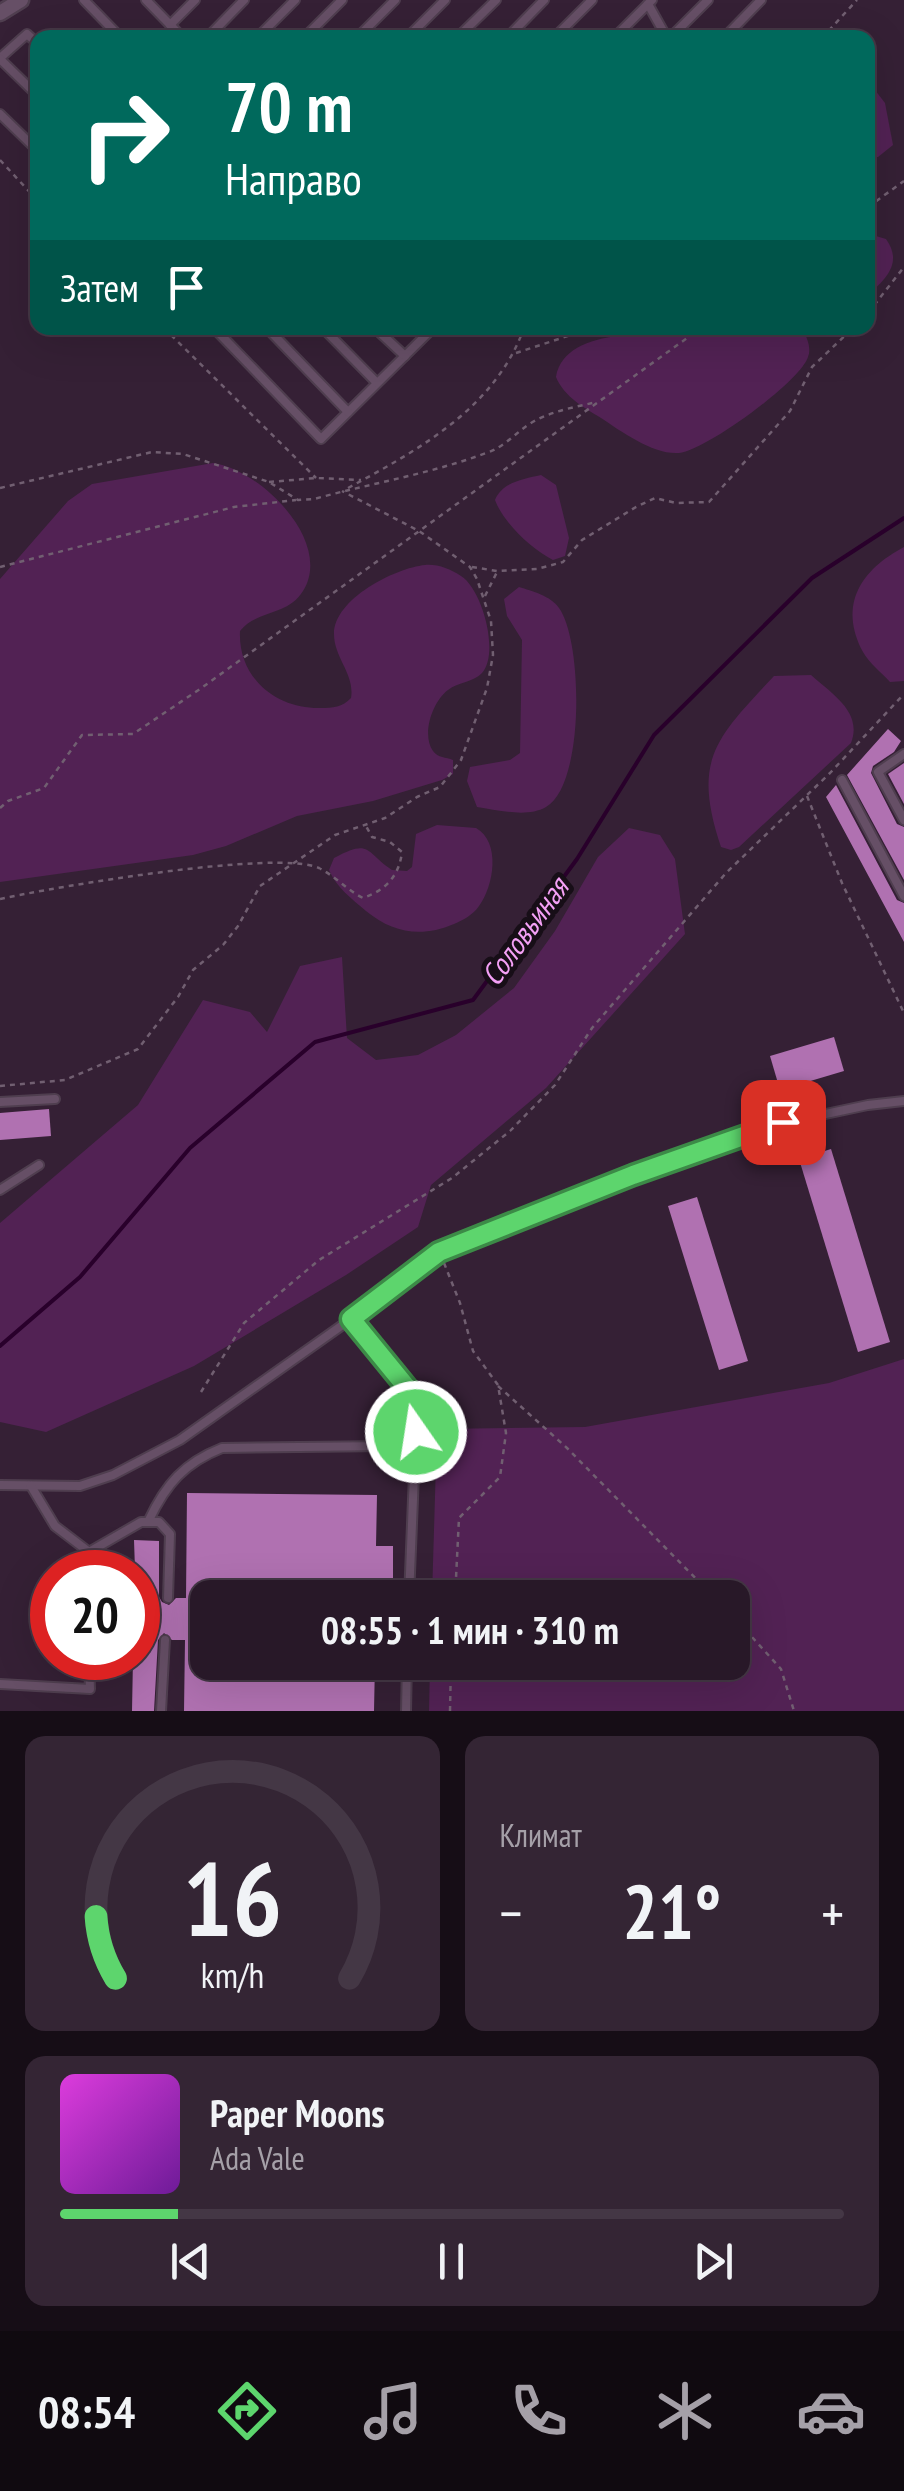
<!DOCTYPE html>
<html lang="ru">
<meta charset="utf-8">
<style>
:root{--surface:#281828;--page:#342534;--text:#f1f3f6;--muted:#a5a0a8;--line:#443745;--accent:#5dd56d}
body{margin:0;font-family:"PT Sans Narrow",sans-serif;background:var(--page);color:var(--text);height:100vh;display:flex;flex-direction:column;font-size:38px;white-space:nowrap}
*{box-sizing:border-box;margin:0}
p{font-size:32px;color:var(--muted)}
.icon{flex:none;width:55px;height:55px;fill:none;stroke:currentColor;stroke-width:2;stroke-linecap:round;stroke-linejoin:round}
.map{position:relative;height:1711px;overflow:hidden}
.side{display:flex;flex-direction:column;gap:25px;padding:25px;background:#160d16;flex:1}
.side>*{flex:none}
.hud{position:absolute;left:30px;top:30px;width:845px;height:305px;border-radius:20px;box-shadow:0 10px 40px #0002,0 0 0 2px var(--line);background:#00695c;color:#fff;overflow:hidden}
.speed{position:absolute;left:30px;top:1550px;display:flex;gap:20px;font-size:50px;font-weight:700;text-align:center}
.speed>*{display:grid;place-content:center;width:130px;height:130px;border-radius:50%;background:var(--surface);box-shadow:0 10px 40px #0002,0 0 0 2px var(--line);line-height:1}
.speed .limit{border:15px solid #d22;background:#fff;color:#111}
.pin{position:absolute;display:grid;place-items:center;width:85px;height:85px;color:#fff;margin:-42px;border-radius:20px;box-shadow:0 5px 15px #0006}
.me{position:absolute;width:110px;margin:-55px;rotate:347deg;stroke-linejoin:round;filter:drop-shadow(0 0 8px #0008)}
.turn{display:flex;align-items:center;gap:35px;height:210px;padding:0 30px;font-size:45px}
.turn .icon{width:130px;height:130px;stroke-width:2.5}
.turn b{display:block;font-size:70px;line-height:85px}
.then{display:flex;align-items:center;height:95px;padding:0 30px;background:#0003;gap:20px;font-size:38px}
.big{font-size:75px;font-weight:700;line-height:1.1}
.side .widget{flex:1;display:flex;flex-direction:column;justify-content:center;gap:15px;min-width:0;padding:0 35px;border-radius:20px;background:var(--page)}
.side .dial{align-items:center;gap:0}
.dial svg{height:260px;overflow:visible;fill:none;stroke:var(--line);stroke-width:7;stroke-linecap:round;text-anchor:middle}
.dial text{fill:var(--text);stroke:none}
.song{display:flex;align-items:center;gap:30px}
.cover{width:120px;height:120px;border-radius:15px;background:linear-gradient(135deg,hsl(300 70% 55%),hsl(280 70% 35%))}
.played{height:10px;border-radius:5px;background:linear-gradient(90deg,var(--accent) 15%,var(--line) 15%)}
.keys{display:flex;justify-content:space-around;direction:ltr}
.heat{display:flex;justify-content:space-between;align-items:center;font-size:55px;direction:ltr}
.side .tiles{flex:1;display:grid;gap:25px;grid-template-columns:1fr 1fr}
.widget:last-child{grid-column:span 2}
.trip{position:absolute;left:190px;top:1580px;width:560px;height:100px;border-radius:20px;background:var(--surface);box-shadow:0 10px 40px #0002,0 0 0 2px var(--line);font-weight:700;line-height:100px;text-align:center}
.dock{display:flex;height:160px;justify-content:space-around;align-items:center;background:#100a10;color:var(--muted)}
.dock .icon{width:70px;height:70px}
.dock .selected{color:var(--accent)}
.dock b{font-size:45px;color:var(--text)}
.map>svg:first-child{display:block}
.green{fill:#522254}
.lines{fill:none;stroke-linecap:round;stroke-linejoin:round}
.stream{stroke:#29002b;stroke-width:4}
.building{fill:#b071b1}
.service-casing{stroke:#4f3e4f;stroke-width:12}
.minor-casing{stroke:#4f3e4f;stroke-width:19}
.path{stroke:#715f71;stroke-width:2.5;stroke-dasharray:5 5;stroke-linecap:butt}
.service{stroke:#664f66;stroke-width:8}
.minor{stroke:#664f66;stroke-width:14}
.route-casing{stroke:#3c8a47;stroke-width:25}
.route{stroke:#5dd56d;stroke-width:18}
.labels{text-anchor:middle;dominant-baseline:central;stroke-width:10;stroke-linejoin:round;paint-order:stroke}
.water-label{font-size:30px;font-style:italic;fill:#f4a0f6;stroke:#170e17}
</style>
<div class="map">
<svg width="904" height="1711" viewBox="0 0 904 1711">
<rect width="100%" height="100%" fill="#352035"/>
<g class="green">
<polygon points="868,81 885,103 893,145 878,157 868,158"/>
<path d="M 869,234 L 886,239 C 903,263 886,279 868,295 Z"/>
<path d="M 704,328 L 802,328 C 806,336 812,347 808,357 C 800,382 705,451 679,453 C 654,455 622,432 601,418 C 585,408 564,397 556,377 C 566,322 665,338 704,328 Z"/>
<path d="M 213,463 C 259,469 334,541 303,591 C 288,616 256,610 240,631 C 238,676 273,706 314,708 C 329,708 341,709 351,698 C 355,674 334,658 334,634 C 334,599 395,568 425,565 C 438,564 450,569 461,576 C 482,589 500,653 482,673 C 474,682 458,682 448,690 C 433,701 421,734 433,751 C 438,758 446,757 453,760 L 453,774 L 442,780 L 373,801 L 297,816 L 226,846 L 193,855 L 0,882 L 0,579 L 68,501 L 92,484 Z"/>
<path d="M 541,475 L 556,485 L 569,538 L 565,556 L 553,560 C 531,549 503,522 495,500 C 502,482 524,479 541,475 Z"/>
<path d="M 904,547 L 904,681 L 890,682 C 882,673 869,663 863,652 C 838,604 861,570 904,547 Z"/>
<path d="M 519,587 C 532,591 551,596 559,608 C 583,641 585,785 546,807 C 527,818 498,810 477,807 L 467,781 L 470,767 L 510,760 L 520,753 L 522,640 L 507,616 L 504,599 Z"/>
<path d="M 811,675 C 832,694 863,712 851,743 L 739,847 L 731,850 L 721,847 C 692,760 715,739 774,676 Z"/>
<path d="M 437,825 L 476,828 C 501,842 494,886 479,906 C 473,915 463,920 454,924 C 421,938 393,933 366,911 C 351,898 337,888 329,870 L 334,858 C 371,838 365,852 392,870 L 407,871 L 412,867 L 416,834 Z"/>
<polygon points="629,828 660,835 675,859 685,934 546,1088 431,1185 418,1227 346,1275 194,1366 46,1432 0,1422 0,1223 138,1105 203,1000 250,1012 267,1032 300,966 342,957 347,1038 376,1060 418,1055 456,1035 514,988 555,931 598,857"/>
<polygon points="904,1359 904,1711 429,1711 430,1663 732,1662 732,1598 432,1597 437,1429 585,1427 829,1383"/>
</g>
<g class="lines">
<polyline class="stream" points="0,1346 80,1277 190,1148 315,1042 473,1000 577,859 654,735 812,578 904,518"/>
</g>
<g class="building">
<polygon points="888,729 901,741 894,752 873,766 871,773 897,824 904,827 904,880 847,775"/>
<polygon points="904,763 904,804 888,774"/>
<polygon points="836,785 897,900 904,903 904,942 826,797"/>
<polygon points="834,1037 844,1071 780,1090 770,1056"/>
<polygon points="49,1109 51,1136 0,1140 0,1113"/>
<polygon points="831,1149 890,1342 858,1352 799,1159"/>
<polygon points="697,1197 748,1361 719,1370 668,1206"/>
<polygon points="187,1493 377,1495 376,1546 393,1546 393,1580 376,1579 375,1598 208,1598 208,1662 375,1662 374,1711 184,1711 185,1640 172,1640 164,1633 158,1640 154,1711 132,1711 133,1658 138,1658 134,1540 159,1541 159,1597 162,1602 169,1605 176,1598 186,1598"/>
</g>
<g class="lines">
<defs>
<g id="service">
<polyline points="84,0 121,38"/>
<polyline points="146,0 183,38"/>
<polyline points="648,4 667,38"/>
<polyline points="170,25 195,0"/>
<polyline points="207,38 244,0"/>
<polyline points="257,38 295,0"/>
<polyline points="304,38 342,0"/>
<polyline points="357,38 395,0"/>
<polyline points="407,38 445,0"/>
<polyline points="457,38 496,0"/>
<polyline points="507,38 544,0"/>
<polyline points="554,38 592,0"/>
<polyline points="614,38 652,0"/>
<polyline points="670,38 708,0"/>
<polyline points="724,38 761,0"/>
<polyline points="0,58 27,34 38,44"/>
<polyline points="0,59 38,96"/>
<polyline points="0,114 38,151"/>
<polyline points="214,328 321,439 433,328"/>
<polyline points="267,328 348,412"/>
<polyline points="323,328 377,383"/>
<polyline points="375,328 405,356"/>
<polyline points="904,754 878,772 904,820"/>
<polyline points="842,780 904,896"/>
<polyline points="0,1102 55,1099"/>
<polyline points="0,1190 39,1165"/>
<polyline points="351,1319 417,1400 409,1598"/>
<polyline points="0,1485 80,1486 113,1475 180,1440 351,1319 439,1252 633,1175 783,1123 868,1105 904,1101"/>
<polyline points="31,1486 55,1526 89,1552 89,1572"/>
<path d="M 149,1520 C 166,1484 184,1463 222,1448 L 388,1446 L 405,1453 L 416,1463"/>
<polyline points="89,1552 141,1522 159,1522 170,1534 168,1598"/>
<polyline points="0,1684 90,1689 89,1658"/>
<polyline points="161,1711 165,1640"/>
<polyline points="406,1711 407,1662"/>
</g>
<polyline id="minor" points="0,13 21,0"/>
</defs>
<use href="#service" class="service-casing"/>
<use href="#minor" class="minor-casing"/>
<g class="path">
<polyline points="822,38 857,0"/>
<polyline points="0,160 38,201"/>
<polyline points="868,207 904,181"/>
<polyline points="868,313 904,267"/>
<polyline points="164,328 316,478"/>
<polyline points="516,353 592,328"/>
<polyline points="269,482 316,478 361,480"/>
<path d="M 0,488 L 152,452 L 183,454 L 269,482 L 298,500 L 314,499 C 372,483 430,474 486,453 C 505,447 515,433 531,423 C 551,411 575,407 597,402"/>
<path d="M 348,488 C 420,449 495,408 524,328"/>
<polyline points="0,567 234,507 296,500"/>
<polyline points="472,567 497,571 537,569 563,562 582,540 636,507 655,498 676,503 709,502 790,411 812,367 853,328"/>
<polyline points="485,596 497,572"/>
<polyline points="807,796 842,883 904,1013"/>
<polyline points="0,808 8,801 44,788 82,735 133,734 200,689 701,328"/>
<path d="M 0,899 C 55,887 275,849 319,868 C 335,876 347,890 363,898 C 386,890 399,876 402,852 L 390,842 L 372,837 L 366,826"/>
<polyline points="0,1086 65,1080 138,1049 178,997 193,970 223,945 238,926 260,886 335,835 385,818 417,797 440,787 461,760 487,688 493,655 491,621 477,579 470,567 419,531 342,491"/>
<polyline points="444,1263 460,1303 473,1351 498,1385 506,1433 500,1477 459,1518 455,1598"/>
<polyline points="498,1386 567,1448 715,1598"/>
<polyline points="201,1392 244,1323 319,1260 452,1178 510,1131 555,1085 592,1028 726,873 830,773 904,694"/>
<polyline points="732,1615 781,1669 794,1711"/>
<polyline points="450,1711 451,1662"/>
</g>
<use href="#service" class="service"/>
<use href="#minor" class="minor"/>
</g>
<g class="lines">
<defs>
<polyline id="route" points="416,1432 417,1400 351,1319 439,1252 633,1175 783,1122"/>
</defs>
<use href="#route" class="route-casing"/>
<use href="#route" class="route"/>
</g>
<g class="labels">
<g class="water-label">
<text transform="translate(524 931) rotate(-54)">Соловьиная</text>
</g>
</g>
</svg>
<div class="speed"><div class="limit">20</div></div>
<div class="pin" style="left:783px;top:1122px;background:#d93025"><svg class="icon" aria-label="arrive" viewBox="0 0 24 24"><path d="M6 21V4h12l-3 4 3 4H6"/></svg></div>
<svg class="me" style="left:416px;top:1432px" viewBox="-20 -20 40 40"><circle r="17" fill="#5dd56d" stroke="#fff" stroke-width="3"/><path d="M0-11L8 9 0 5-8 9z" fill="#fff"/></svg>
<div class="trip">08:55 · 1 мин · 310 m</div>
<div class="hud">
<div class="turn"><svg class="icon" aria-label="right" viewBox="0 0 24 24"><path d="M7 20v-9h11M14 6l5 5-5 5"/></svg><div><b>70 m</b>Направо</div></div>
<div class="then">Затем<svg class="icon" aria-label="arrive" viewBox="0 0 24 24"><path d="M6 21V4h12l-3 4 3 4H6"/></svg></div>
</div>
</div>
<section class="side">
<div class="tiles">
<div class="widget dial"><svg viewBox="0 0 100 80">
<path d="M14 69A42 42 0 1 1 86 69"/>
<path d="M14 69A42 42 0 0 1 8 50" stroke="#5dd56d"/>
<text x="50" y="56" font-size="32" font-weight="700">16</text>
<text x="50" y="72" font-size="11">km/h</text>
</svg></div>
<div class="widget"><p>Климат</p>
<div class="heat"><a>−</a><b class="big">21°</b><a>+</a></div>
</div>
<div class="widget">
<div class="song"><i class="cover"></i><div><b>Paper Moons</b><p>Ada Vale</p></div></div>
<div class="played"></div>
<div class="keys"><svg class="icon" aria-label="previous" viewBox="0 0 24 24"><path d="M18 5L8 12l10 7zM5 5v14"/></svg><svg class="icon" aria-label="pause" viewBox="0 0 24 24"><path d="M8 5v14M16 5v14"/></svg><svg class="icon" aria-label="next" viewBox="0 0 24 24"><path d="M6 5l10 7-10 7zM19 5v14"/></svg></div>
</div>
</div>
</section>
<nav class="dock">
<b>08:54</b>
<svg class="icon selected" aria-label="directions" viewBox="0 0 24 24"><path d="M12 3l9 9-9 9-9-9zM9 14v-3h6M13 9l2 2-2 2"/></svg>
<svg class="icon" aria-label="music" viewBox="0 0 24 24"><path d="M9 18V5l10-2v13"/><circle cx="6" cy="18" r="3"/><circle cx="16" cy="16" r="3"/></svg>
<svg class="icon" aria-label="phone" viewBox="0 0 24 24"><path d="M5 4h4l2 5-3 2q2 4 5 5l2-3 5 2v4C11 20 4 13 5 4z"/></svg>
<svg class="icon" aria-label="climate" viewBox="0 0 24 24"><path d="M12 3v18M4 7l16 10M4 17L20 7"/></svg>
<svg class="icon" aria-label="car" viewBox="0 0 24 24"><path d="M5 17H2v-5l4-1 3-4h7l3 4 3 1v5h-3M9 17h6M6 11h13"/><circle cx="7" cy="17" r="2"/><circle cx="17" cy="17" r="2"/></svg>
</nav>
